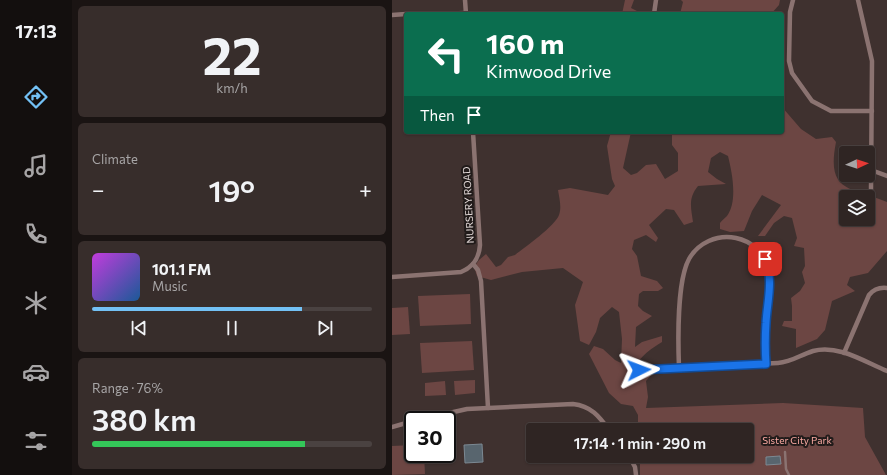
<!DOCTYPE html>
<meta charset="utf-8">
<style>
:root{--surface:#2f2523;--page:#372d2b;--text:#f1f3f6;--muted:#a7a5a6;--line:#4a4241;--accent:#73c1f5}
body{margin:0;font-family:Commissioner,sans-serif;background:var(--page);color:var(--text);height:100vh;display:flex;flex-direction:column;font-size:15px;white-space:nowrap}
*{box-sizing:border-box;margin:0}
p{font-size:13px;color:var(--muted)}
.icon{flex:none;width:22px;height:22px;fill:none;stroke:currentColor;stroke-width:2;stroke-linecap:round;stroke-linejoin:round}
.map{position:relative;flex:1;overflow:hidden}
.side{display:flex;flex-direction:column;gap:6px;padding:6px;background:#1a1413;width:320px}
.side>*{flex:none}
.banner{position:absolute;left:12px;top:12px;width:380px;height:122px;border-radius:4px;box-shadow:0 1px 3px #0004,0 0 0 1px var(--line);background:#0b6e4f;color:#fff;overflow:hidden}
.needle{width:26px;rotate:87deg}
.tools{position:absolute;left:447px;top:146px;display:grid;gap:8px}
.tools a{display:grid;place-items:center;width:36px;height:36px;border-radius:4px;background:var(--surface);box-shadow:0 1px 3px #0004,0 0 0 1px var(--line);font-size:20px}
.speed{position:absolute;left:12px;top:411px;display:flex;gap:8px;font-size:20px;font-weight:700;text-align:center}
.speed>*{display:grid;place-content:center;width:52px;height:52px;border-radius:50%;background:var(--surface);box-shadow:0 1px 3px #0004,0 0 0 1px var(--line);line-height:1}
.speed .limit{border:2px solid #111;border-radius:6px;background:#fff;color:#111}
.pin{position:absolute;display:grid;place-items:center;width:34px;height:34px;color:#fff;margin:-17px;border-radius:8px;box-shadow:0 2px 6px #0006}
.me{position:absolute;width:44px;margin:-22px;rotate:87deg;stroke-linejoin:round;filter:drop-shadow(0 0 3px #0008)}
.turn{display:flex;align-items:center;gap:14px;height:84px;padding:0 16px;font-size:18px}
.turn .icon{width:52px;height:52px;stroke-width:2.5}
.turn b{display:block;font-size:28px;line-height:34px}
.then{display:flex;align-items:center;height:38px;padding:0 16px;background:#0003;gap:8px;font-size:15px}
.big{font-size:30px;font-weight:600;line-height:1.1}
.side .tile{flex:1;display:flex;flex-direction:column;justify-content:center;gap:6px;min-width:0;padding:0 14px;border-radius:6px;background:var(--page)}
.side .dial{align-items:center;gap:0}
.dial b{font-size:52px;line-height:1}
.song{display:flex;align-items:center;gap:12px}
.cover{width:48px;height:48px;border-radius:6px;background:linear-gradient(135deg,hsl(290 70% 55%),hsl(210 70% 35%))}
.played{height:4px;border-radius:2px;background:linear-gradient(90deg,var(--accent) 75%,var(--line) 75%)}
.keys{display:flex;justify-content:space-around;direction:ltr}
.heat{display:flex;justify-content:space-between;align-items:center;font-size:22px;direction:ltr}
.charge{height:6px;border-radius:3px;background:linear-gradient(90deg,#34c759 76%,var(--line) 0)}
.trip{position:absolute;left:134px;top:423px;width:228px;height:40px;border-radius:4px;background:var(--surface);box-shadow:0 1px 3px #0004,0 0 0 1px var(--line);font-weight:600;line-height:40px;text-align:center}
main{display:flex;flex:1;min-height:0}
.dock{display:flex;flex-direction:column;width:72px;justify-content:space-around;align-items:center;background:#130f0e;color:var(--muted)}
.dock .icon{width:28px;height:28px}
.dock .on{color:var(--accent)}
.dock b{font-size:18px;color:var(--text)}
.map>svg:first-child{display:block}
.green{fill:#6c4643;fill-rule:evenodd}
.building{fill:#58656e;stroke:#7c8993}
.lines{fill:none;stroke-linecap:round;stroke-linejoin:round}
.service{stroke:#8b7371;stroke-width:2.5}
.minor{stroke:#8b7371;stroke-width:4.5}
.route-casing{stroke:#114b97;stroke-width:10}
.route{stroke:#1a73e8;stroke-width:7}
.labels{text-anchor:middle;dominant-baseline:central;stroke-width:4;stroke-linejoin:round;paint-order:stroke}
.street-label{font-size:10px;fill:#e2d8d7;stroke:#211b1a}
.park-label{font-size:10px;fill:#faa9a2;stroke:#211b1a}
</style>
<main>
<nav class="dock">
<b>17:13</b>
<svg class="icon on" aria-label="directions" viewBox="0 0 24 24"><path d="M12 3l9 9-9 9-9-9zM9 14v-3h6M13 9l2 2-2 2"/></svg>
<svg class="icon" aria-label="music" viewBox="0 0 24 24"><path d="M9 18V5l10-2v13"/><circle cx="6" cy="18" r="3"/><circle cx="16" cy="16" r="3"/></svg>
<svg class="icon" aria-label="phone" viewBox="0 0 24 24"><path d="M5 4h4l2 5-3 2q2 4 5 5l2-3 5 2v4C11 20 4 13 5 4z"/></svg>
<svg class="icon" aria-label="climate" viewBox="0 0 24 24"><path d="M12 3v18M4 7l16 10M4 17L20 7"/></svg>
<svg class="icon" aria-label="car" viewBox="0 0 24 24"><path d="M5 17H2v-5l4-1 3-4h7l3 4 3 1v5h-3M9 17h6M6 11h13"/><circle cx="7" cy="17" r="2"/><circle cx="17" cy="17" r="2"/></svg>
<svg class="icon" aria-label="filters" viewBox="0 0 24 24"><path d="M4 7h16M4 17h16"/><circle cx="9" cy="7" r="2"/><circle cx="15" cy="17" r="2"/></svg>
</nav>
<section class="side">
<div class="tile dial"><b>22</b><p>km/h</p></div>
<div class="tile"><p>Climate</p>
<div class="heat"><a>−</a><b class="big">19°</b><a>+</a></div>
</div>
<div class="tile">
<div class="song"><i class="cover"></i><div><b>101.1 FM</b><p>Music</p></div></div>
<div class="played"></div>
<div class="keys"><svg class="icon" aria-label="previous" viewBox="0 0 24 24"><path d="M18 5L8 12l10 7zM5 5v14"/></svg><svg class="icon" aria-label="pause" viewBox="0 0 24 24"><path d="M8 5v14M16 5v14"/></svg><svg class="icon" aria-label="next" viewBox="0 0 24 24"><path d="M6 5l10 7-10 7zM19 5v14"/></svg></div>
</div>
<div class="tile"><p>Range · 76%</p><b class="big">380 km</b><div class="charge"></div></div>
</section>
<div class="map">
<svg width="495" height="475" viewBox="0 0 495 475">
<rect width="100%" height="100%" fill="#3f312f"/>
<g class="green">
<polygon points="233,0 242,0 239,8 251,14 230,14"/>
<polygon points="289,0 388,0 387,5 379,14 288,14 291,2"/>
<path d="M 390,107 L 409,129 L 424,139 L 440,137 L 444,142 C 434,193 458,187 495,202 L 495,251 L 476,273 L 458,277 L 455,285 L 463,291 L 440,301 L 433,330 L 425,339 L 404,348 L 404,329 L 390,326 L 392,321 L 400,321 L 400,306 L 399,298 L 408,291 L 413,283 L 410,272 L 413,266 L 412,248 L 402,246 L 405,238 L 400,218 L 392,216 L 382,223 L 373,236 L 366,236 L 389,205 L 370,195 L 360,211 L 352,231 L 338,232 L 328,229 L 328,223 C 330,220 333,218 335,216 C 346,201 340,172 336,156 L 328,152 L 319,158 L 316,172 L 325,179 L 334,184 L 306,186 C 296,198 299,208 301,222 L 292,225 L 282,210 L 274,209 L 257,225 L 266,238 L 264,242 L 254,235 L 242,240 L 240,249 L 245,256 L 249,276 L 265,281 L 271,288 L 266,291 L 251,291 L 247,294 L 246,306 L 251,311 L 260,316 L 244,327 L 243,347 L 250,342 L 270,336 L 270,342 C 260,348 243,359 243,373 L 254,370 L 259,375 L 254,381 L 256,397 L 254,408 L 391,403 L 471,408 L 473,437 L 494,475 L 248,475 L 248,456 L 355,456 L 355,430 L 246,430 L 246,415 L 241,406 L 229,404 L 217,393 L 197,354 L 202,346 L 211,349 L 223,360 L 229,363 L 230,339 L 227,312 L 220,307 L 208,318 L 204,332 L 197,345 L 188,341 L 183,305 L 191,282 L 171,268 L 130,272 L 99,280 L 85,276 L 82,267 L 87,260 L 94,254 L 104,267 L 109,265 L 116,257 L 123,255 C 133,247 163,226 167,215 C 170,207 167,197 166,190 L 178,188 L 216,195 L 223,186 L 220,179 L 215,146 L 219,132 L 239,132 L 231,168 L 239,175 L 245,173 L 254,165 L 264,164 L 273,179 L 286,171 L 286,153 L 280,145 L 280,132 L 390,132 ZM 454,197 L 476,197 L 476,219 L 454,219 Z"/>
<polygon points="78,294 79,324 28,326 26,296"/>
<polygon points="16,307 18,334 0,335 0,308"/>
<polygon points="80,341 82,370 30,373 28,343"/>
<polygon points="83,380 83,393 63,395 62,381"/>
<polygon points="53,381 54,395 33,396 33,383"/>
<polygon points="21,445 21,454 32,454 33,474 0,475 0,446"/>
</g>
<g class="building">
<polygon points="90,444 91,462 73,463 72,445"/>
<polygon points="388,456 389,464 374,465 374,457"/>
</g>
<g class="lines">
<polyline class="service" points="393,452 394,469 397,475"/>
<g class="minor">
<polyline points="73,0 74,14"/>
<polyline points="401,0 398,12 397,61 400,73 420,101 439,111 480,111"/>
<polyline points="466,0 480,61 479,190"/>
<polyline points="43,14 74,13"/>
<polyline points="262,14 264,0"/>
<polyline points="0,15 14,14"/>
<polyline points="479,170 495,176"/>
<polyline points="81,264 86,270 89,281 96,408"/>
<path d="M 0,277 L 69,272 C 81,267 87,259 88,245 L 81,132"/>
<path d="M 452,353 L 477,295 C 482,289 487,287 495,288"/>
<path d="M 287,368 C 286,342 285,281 297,259 C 306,243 325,234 344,238 C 359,241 371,252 376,267 C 381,283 375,302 374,318 C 373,333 373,349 374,364"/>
<path d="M 247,370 L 386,363 C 400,362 408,355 421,351 C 446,344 473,362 495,371"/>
<path d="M 26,420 L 75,409 L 181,404 C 199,406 207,416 217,430"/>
<polyline points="0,427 21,421"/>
<polyline points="237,456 243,467 244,475"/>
</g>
</g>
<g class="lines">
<defs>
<path id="route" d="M 247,370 L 374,364 C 373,350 373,337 374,323 C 375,302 382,280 373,259"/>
</defs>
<use href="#route" class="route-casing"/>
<use href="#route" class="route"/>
</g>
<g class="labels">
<g class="street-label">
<text transform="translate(76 205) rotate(-93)">NURSERY ROAD</text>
</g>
<g class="park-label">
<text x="405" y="440">Sister City Park</text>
</g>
</g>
</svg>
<div class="tools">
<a><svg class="needle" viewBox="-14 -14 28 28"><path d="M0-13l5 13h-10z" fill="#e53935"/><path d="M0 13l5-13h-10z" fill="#a7a5a6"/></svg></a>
<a><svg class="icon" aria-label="layers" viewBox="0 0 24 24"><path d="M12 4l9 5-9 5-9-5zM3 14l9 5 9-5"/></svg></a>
</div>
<div class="speed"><div class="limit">30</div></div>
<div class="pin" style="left:373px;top:259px;background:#d93025"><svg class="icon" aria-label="arrive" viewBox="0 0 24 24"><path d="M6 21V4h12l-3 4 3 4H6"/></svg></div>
<svg class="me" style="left:247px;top:370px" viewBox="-20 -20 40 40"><path d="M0-17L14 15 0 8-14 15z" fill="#1a73e8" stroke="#fff" stroke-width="4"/></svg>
<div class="trip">17:14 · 1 min · 290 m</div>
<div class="banner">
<div class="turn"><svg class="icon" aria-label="left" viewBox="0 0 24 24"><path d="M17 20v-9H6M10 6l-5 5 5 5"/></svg><div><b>160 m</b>Kimwood Drive</div></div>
<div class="then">Then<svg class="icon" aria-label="arrive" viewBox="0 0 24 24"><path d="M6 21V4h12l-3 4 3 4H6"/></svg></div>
</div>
</div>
</main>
